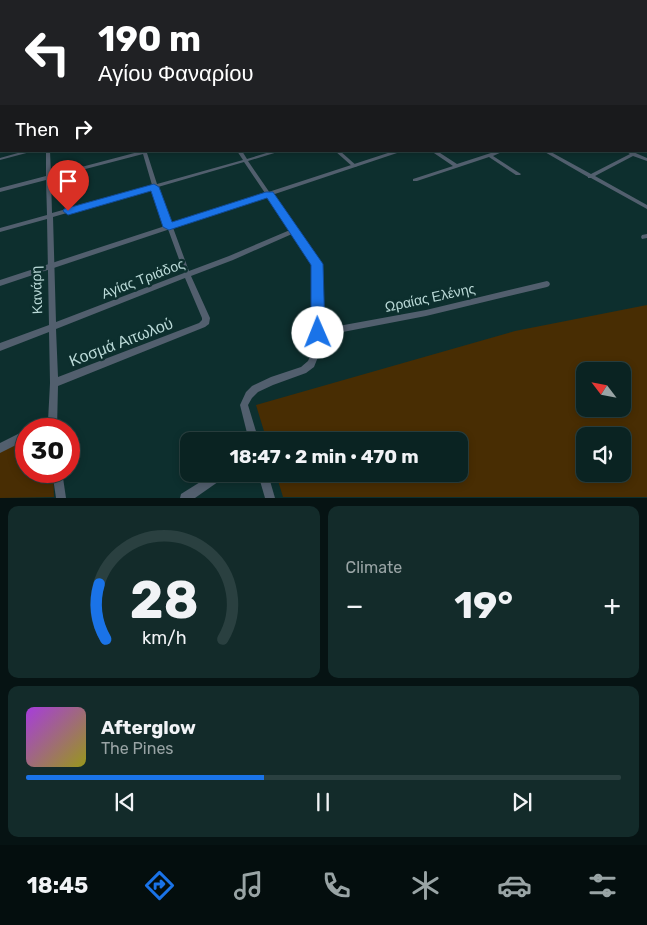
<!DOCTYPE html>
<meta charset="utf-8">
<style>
:root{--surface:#0a2322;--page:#132b2a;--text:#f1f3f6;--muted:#99a4a5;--line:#2a4040;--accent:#1a73e8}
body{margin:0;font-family:Rubik,sans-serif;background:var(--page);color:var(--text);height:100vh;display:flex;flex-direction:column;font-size:19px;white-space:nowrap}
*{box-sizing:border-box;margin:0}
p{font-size:16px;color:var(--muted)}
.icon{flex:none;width:28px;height:28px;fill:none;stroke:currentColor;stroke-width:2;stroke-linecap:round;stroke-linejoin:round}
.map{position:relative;height:498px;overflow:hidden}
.drawer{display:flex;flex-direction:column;gap:8px;padding:8px;background:#061313;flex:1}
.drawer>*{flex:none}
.hud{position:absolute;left:0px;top:0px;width:648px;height:152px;box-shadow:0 2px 8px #0003,0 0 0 1px var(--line);background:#202124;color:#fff;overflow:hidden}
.needle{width:32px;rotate:302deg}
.fabs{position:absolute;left:576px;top:362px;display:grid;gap:10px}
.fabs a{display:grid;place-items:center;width:55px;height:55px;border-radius:10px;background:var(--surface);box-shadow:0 2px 8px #0003,0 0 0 1px var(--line);font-size:25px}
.speed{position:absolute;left:15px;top:418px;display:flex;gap:10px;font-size:25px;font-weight:700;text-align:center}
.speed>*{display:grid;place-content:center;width:65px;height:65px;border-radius:50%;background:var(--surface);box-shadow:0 2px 8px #0003,0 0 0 1px var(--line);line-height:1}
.speed .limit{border:8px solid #d22;background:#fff;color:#111}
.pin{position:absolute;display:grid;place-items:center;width:42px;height:42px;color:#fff;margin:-51px -21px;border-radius:50% 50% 50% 0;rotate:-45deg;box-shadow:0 0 5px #0007}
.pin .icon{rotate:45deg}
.me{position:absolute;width:55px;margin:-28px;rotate:359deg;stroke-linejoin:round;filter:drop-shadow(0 0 4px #0008)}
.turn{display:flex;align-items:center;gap:18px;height:105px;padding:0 15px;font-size:22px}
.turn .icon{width:65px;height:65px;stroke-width:2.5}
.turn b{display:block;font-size:35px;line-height:42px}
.then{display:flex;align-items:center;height:48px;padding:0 15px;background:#0003;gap:10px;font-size:19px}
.big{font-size:38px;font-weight:700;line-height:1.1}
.drawer .card{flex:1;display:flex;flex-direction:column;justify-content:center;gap:8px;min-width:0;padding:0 18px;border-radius:10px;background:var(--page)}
.drawer .dial{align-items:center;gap:0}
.dial svg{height:130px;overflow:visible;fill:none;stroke:var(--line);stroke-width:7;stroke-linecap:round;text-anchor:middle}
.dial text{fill:var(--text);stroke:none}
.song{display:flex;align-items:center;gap:15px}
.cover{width:60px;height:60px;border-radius:8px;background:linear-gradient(135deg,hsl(280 70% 55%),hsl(60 70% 35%))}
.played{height:5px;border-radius:2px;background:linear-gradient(90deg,var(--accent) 40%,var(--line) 40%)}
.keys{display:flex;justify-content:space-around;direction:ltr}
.heat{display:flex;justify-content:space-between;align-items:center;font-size:28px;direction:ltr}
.drawer .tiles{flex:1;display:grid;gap:8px;grid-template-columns:1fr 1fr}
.card:last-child{grid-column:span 2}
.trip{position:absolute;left:180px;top:432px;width:288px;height:50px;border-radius:10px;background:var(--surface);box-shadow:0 2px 8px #0003,0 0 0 1px var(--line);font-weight:700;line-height:50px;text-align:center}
.menu{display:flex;height:80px;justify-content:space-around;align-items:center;background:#040e0e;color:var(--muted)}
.menu .icon{width:35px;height:35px}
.menu .selected{color:var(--accent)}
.menu b{font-size:22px;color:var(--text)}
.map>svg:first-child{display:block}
.green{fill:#482d03;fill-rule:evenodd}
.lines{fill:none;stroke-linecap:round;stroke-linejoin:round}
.minor{fill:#525f6e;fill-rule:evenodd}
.tertiary{fill:#525f6e;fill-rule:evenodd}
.route{fill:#1a73e8;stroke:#114b97}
.labels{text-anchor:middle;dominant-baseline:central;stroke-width:5;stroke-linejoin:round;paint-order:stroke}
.street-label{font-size:14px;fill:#bad9d7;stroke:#0d2f2e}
.near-street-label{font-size:16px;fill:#bad9d7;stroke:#0d2f2e}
</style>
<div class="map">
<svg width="647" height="498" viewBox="0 0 647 498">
<rect width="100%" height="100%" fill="#0d2f2e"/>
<g class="green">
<path d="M 647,305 L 647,497 L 283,497 L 276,474 L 459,474 L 459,441 L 267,441 L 256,405 L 515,331 ZM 585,371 L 622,371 L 622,409 L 585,409 ZM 585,436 L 622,436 L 622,474 L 585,474 Z"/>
<polygon points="26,438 26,471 53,471 54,497 0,498 0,451"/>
</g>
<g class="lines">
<g class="minor">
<rect x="0" y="67" width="1" height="2"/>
<rect x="0" y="78" width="1" height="3"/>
<rect x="0" y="91" width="1" height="2"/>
<rect x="0" y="105" width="1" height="2"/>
<rect x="0" y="120" width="1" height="3"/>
<rect x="0" y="138" width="1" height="2"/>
<polygon points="25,151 34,151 0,160 0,158"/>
<path d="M 46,151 L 50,151 L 51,175 L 142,151 L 148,151 L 147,153 L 157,184 L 243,160 L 237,151 L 242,151 L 247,159 L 273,151 L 281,151 L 248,161 L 320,266 L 322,329 L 426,310 L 547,281 L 549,282 L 550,284 L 549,286 L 547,287 L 426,316 L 322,336 L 320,352 L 314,367 L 306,373 L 273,385 L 258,392 L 252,398 L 248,405 L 259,441 L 249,441 L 240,405 L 246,392 L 252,386 L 271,377 L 301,367 L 308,361 L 312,352 L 314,338 L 314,266 L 292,234 L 233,260 L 191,276 L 210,318 L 209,324 L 205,327 L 58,386 L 57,429 L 37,429 L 38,426 L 48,421 L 50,383 L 49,332 L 0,351 L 0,343 L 49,325 L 47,219 L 0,232 L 0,228 L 47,215 L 46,180 L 0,192 L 0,188 L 46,176 ZM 143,154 L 152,185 L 52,213 L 51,178 ZM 244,162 L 290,230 L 229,256 L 189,271 L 158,187 ZM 153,188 L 184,273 L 56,322 L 53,217 ZM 185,278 L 202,318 L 202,320 L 199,323 L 58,377 L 56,329 Z"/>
<polygon points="335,151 340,151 357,166 355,167 353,167"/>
<polygon points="431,151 437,151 457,164 497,151 504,151 493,156 521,174 520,175 516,175 489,157 417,181 413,181 413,179 453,166"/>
<polygon points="543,151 549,151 591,174 630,154 625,151 631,151 647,158 647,161 633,156 595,176 647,205 647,209 591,178 588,178 588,177"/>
<polygon points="647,234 647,238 642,239 641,237 642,235"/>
<polygon points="26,430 26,440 0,453 0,443"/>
<polygon points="52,471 62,471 66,498 56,498"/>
<polygon points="213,474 227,474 225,477 195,498 180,498 181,494"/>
<polygon points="258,474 268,474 275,498 265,498"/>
</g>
<g class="tertiary">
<rect x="646" y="107" width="1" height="2"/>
<polygon points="394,151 403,151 0,286 0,280"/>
</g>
</g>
<linearGradient id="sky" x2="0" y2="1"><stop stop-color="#071a19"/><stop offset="0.47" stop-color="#2f4d57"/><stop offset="1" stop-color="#2f4d57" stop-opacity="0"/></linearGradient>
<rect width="647" height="130" fill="url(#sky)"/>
<polygon class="route" points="154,184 159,187 172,222 266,192 273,192 323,264 325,333 323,338 318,340 313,338 311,333 311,265 267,198 169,230 163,227 151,191 68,215 63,211 64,209"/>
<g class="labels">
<g class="street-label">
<text transform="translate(143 279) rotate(-21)">Αγίας Τριάδος</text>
<text transform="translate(37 290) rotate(-92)">Κανάρη</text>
<text transform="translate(430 298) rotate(-12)">Ωραίας Ελένης</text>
</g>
<g class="near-street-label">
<text transform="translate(121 342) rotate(-21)">Κοσμά Αιτωλού</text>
</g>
</g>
</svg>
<div class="fabs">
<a><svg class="needle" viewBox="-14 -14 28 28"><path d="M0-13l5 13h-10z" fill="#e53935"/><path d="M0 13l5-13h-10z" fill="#99a4a5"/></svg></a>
<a><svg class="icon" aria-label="sound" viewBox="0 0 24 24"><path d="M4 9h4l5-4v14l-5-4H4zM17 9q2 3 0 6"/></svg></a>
</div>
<div class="speed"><div class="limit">30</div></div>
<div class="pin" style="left:68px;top:211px;background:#d93025"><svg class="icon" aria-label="arrive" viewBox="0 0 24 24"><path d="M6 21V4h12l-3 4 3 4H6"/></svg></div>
<svg class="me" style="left:318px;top:333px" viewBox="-20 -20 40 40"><circle r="19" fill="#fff"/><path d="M0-13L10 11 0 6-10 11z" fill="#1a73e8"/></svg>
<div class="trip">18:47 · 2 min · 470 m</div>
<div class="hud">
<div class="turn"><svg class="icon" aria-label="left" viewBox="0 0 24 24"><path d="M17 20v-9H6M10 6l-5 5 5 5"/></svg><div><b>190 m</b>Αγίου Φαναρίου</div></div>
<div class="then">Then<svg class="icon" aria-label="right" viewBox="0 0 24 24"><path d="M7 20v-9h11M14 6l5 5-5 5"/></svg></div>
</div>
</div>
<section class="drawer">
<div class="tiles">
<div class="card dial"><svg viewBox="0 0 100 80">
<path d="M14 69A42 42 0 1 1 86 69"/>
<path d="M14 69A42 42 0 0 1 10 35" stroke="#1a73e8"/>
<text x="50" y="56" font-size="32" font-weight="700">28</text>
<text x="50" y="72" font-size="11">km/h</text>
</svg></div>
<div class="card"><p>Climate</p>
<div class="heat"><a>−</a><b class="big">19°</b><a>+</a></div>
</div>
<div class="card">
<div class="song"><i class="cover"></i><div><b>Afterglow</b><p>The Pines</p></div></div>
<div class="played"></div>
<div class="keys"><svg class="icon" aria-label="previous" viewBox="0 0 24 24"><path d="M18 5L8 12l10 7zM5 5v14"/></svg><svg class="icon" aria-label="pause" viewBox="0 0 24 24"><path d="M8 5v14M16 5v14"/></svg><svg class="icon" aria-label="next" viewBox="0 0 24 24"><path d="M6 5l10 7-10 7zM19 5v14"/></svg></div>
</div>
</div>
</section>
<nav class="menu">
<b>18:45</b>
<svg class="icon selected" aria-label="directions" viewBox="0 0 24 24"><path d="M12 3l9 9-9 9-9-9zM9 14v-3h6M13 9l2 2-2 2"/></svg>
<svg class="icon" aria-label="music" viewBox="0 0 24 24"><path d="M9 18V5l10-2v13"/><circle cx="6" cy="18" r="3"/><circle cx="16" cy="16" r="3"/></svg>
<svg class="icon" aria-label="phone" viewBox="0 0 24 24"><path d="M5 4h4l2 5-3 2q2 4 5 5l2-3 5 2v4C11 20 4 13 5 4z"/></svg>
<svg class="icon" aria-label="climate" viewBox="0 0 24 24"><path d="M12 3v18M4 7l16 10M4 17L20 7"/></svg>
<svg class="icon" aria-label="car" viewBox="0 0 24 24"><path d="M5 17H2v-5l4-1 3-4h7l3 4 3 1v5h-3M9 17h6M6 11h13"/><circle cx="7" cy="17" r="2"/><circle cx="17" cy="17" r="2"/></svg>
<svg class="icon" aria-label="filters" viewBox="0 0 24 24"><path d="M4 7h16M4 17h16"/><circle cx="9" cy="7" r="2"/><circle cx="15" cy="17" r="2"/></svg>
</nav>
